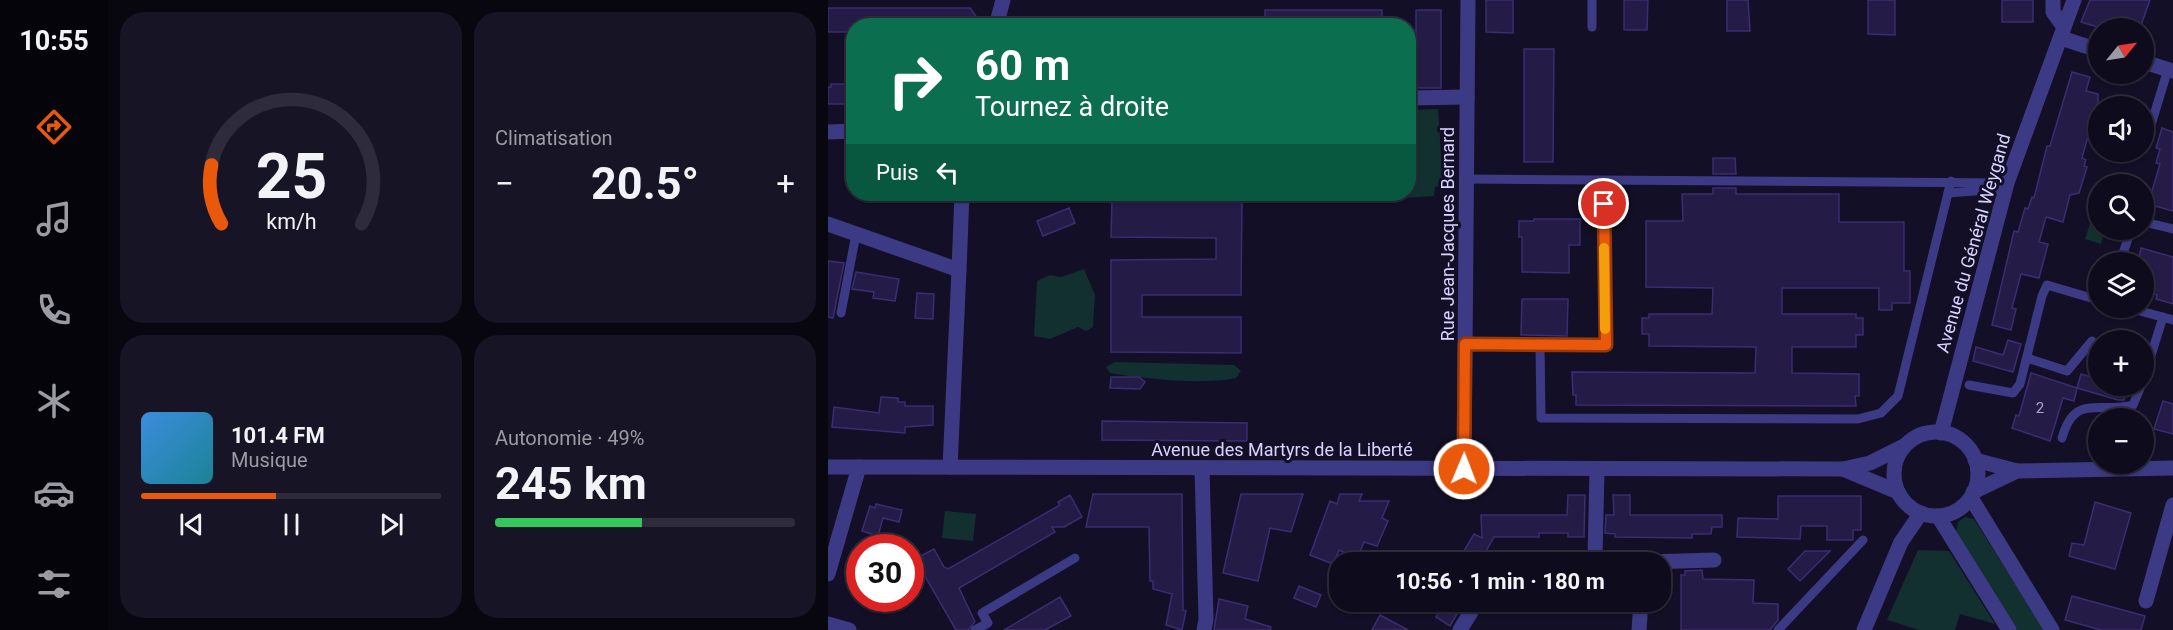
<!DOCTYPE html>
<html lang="fr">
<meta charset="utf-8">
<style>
:root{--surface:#0e0b1c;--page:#171425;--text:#f1f3f6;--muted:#9b9ba3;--line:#2e2b3b;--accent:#ea580c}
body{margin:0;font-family:Roboto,sans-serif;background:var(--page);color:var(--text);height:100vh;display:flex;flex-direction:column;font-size:22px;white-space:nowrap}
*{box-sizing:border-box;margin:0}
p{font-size:20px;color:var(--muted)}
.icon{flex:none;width:33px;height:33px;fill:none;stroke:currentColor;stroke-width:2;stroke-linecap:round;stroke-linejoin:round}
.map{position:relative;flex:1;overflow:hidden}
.side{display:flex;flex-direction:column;gap:12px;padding:12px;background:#08060f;width:720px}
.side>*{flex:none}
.banner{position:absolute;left:18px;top:18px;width:570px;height:183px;border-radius:24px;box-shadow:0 2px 4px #0004,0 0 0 2px var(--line);background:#0b6e4f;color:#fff;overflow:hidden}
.needle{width:39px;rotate:60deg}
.controls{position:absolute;left:1260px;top:18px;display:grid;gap:12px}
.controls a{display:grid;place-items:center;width:66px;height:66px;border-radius:50%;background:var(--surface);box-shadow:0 2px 4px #0004,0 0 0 2px var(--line);font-size:30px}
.speed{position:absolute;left:18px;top:534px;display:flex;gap:12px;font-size:30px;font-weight:700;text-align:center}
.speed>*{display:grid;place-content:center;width:78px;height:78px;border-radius:50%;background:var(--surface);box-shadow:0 2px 4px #0004,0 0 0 2px var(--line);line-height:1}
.speed .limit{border:9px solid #d22;background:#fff;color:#111}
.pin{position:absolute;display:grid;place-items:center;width:51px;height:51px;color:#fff;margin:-26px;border:3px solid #fff;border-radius:50%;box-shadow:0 2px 6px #0007}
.me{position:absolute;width:66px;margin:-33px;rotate:1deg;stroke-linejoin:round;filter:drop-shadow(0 0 4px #0008)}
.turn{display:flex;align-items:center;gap:21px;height:126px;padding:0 30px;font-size:27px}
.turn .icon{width:78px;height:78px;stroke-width:2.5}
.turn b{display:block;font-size:42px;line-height:51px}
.then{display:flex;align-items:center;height:57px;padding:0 30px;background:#0003;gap:12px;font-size:22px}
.big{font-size:45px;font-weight:700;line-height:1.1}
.side .card{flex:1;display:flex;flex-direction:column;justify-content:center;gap:9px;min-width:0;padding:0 21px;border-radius:24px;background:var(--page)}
.side .dial{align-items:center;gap:0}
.dial svg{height:156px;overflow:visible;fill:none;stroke:var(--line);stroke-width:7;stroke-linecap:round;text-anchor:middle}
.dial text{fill:var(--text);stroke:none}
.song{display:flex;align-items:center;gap:18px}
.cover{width:72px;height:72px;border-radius:9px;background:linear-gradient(135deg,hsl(210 70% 55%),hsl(190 70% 35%))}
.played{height:6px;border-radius:3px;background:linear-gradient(90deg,var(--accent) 45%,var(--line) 45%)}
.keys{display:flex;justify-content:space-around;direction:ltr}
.heat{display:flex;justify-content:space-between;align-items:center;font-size:33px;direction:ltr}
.charge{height:9px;border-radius:4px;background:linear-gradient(90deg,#34c759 49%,var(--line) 0)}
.side .tiles{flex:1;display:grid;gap:12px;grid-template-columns:repeat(2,1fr)}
.trip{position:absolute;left:501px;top:552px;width:342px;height:60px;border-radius:24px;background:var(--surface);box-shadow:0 2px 4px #0004,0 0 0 2px var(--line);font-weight:700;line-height:60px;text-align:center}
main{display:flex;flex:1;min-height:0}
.menu{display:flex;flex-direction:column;width:108px;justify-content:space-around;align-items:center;background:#06040b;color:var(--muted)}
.menu .icon{width:42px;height:42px}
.menu .current{color:var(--accent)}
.menu b{font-size:27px;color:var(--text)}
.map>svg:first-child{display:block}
.green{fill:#12302f}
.building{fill:#241b47;stroke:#3b2d73;stroke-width:1.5}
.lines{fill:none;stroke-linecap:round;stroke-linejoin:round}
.service{stroke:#3d3a85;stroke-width:9}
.minor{stroke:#3d3a85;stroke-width:15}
.tertiary{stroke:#3d3a85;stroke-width:15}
.route-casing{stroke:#983908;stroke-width:15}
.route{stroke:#ea580c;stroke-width:10}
.slow{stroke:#f59e0b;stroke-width:10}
.labels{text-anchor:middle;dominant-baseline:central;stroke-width:6;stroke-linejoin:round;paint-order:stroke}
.number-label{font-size:15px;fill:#aca6d1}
.street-label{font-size:18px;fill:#d9d4ff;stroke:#130f26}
</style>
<main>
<nav class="menu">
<b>10:55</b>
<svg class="icon current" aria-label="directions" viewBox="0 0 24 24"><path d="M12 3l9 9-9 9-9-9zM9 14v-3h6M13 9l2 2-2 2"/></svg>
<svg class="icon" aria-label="music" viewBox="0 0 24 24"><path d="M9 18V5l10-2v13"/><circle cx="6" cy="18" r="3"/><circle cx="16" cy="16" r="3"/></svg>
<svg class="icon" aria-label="phone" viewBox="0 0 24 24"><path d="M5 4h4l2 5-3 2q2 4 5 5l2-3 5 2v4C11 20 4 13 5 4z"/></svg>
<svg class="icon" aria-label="climate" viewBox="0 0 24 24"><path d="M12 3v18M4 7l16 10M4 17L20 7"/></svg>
<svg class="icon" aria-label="car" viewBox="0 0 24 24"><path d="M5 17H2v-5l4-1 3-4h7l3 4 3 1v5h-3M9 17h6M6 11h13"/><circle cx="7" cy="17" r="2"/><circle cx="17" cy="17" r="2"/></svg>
<svg class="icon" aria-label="filters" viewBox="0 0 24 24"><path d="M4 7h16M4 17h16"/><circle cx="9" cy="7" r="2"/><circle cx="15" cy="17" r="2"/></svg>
</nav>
<section class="side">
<div class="tiles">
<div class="card dial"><svg viewBox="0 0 100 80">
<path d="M14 69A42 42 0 1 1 86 69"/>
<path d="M14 69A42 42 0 0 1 9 39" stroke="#ea580c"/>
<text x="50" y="56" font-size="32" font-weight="700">25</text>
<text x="50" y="72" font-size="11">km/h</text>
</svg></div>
<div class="card"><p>Climatisation</p>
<div class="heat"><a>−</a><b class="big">20.5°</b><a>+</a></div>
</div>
<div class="card">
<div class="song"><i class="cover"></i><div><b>101.4 FM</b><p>Musique</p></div></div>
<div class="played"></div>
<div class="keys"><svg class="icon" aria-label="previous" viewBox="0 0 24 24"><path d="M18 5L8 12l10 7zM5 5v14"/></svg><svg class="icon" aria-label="pause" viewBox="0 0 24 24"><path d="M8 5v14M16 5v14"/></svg><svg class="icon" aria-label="next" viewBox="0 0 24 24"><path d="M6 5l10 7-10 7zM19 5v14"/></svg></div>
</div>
<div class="card"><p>Autonomie · 49%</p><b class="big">245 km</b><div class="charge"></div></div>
</div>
</section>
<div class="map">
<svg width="1345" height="630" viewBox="0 0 1345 630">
<rect width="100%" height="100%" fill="#130f26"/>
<g class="green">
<polygon points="610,109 615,186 607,187 606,196 577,198 577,194 580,194 581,110"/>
<polygon points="1270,199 1270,230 1277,230 1273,244 1257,239"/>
<polygon points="256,269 267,295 265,327 258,331 250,327 222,339 206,336 209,281 222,275 233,277"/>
<path d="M 287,362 L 406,365 L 413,371 L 408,378 C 374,385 318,379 282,373 L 278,367 Z"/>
<polygon points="117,511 148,514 145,541 114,538"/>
<polygon points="1137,517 1146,519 1216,630 1189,630 1128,532 1130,522"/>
<polygon points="1090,550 1121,551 1167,624 1132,614 1127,630 1091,630 1059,620"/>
</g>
<g class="building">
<polygon points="658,0 685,0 685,33 658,32"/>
<polygon points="796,0 820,0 819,30 796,30"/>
<polygon points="899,0 920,0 922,31 899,31"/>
<polygon points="1040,0 1067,0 1067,35 1040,34"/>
<rect x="1174" y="0" width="31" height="22"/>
<polygon points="1262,0 1322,0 1312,28 1301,24 1299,28 1273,28 1253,22"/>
<polygon points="0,8 142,8 155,26 26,26 26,32 0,32"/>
<rect x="437" y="10" width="117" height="16"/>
<rect x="588" y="10" width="25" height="78"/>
<polygon points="696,49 726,49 725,162 696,162"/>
<polygon points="1244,72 1262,77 1258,91 1270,94 1270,119 1265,118 1254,158 1258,160 1256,166 1259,167 1251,193 1242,195 1235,222 1218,217 1211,242 1220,244 1211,278 1193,274 1184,308 1188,309 1183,330 1164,325 1186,231 1190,232 1197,208 1200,209 1204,197 1206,198 1219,146 1222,146"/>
<polygon points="3,84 26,84 26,102 22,102 22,104 0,104 0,87 3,87"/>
<polygon points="1334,128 1345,132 1345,211 1320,204 1332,164 1328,163 1332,149 1328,148"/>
<polygon points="885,158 907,158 908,174 885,174"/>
<polygon points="885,188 908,188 908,194 1011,194 1011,222 1076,222 1076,271 1082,271 1082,303 1064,303 1064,310 1051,310 1051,288 954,288 954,314 1028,314 1028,318 1035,318 1035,335 1028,335 1028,347 964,347 964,373 1031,374 1031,396 1027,396 1028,406 748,405 748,395 745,395 744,372 927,373 928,347 821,346 821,334 814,334 814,318 821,318 821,314 884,314 885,288 818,287 818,221 855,221 854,194 885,194"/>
<polygon points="284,201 414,202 413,295 314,295 314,317 413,317 413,353 283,352 283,260 388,259 388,238 283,237"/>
<polygon points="241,208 247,223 215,236 209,221"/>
<polygon points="706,219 752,219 752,245 741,245 741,273 694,272 694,237 691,237 691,221 706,221"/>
<polygon points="1313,248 1345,257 1345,304 1328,299 1329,295 1318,292 1320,285 1318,284 1319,278 1316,277 1316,262 1310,262"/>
<polygon points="0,261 16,263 5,318 0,317"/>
<polygon points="28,272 71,279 67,301 45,298 46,292 24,289"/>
<polygon points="89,293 106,294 105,319 87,318"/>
<polygon points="694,299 740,299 739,336 693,335"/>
<polygon points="1180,340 1193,344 1185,372 1145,361 1148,347 1175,355"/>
<polygon points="1203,373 1249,388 1253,374 1270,379 1270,386 1300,386 1296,400 1290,400 1249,388 1246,401 1235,398 1222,441 1184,428 1188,415 1191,416"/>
<polygon points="283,377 311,377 317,382 312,389 282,388"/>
<polygon points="53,397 70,398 70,402 77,402 77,406 105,406 105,425 77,427 77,433 4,427 6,407 51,413"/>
<polygon points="1335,401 1345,404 1345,434 1326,429"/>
<polygon points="274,421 419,423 419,441 274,440"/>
<polygon points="265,494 354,494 355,610 358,611 354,630 338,625 344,594 325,589 325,581 322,581 321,527 258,527"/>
<polygon points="413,494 475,494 463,532 442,528 430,581 395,573"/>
<polygon points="512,494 534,494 531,501 561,501 554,518 560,521 549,546 536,542 529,559 511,550 505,564 482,555 502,501 509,504"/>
<polygon points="242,495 254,517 236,527 224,527 227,532 131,588 147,622 140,630 128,630 87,559 106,549 116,567 120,569 232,505 230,502"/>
<polygon points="740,495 757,495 756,537 740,537 740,533 711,533 711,537 666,537 652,562 635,562 640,553 636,551 646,534 654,538 653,515 739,515"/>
<polygon points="785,495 802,495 802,515 894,515 894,527 884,527 883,534 864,534 864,538 787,537 787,534 777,533 778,515 786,515"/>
<polygon points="950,496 1033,496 1033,530 1025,530 1025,540 999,540 999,526 973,526 972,539 909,537 910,518 950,519"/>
<polygon points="1267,502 1303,513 1287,569 1241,556 1244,543 1256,545"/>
<polygon points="48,504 74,510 71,522 55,518 50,536 34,531 42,506 47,508"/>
<polygon points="977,551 1002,551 972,581 960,569"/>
<polygon points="874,570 875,579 926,580 925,603 950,604 950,620 942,630 853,630 853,575 857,575 857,571"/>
<polygon points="471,586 493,595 488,607 466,598"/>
<polygon points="1244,596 1317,616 1313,630 1273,630 1237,620"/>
<polygon points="232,597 243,616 217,630 176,630"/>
<polygon points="391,599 420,606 417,619 443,627 442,630 386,630"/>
<polygon points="617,602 636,602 622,626 608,617"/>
<polygon points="552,615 580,630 544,630"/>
</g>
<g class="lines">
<g class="service">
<polyline points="764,0 764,27"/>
<polyline points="1316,148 1340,69"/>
<polyline points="638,179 1179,183"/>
<polyline points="1120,193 1159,190 1176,193"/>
<polyline points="1316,222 1345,229"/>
<polyline points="1292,262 1303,230"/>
<polyline points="1301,308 1345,320"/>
<polyline points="13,313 28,234"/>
<polyline points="637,344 778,345 775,181"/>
<polyline points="712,344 713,418 1030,419 1053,413 1070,396 1123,181"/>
<polyline points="1199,358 1239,371 1264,341"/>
<polyline points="1316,378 1335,317"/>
<polyline points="1141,385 1185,393 1192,384 1214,296 1219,285 1270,300"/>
<path d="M 1234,438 C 1247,393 1269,414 1305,405 L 1313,386"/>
<polyline points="147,630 160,623 154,613 247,558"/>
<polyline points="950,630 1035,540"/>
</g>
<g class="minor">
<polyline points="1225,0 1225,12 1236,27"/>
<polyline points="168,26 175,0"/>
<polyline points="1233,38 1270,50"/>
<polyline points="1316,62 1345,71"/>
<polyline points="580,98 639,97"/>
<polyline points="0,132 26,131"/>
<polyline points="0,224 131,270 122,467"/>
<polyline points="131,270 134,194"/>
<polyline points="374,468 378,619 376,630"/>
<polyline points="636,469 640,0"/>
<polyline points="767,558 769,470"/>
<polyline points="673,562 767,558 781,562"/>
<polyline points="820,562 886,560"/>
<polyline points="0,574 31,467"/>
<polyline points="1318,601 1345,505"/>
<polyline points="0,624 21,630"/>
<polyline points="632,630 649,602"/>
<polyline points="811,630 813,602"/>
<polyline points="1036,630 1073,542 1093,513"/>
</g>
<g class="tertiary">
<circle cx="1108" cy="474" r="42"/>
<polyline points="1113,433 1179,183 1246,0"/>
<polyline points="1147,460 1189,471 1345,468"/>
<polyline points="0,467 1015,469 1042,463 1076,446"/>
<polyline points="1015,469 1070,492"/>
<polyline points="1145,492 1189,471"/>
<polyline points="1143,498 1224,630"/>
<polyline points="1110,516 1181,630"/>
</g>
</g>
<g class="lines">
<defs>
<polyline id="route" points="636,469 637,344 778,345 776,204"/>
</defs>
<use href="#route" class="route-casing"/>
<use href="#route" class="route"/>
<polyline class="slow" points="776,248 777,329"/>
</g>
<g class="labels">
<g class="number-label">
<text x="1212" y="408">2</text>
</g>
<g class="street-label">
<text transform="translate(619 234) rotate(-90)">Rue Jean-Jacques Bernard</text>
<text transform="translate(1145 243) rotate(-74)">Avenue du Général Weygand</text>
<text x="454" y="449">Avenue des Martyrs de la Liberté</text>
</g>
</g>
</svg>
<div class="controls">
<a><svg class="needle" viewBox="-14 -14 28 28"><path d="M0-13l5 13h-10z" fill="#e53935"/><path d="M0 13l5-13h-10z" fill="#9b9ba3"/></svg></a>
<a><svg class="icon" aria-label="sound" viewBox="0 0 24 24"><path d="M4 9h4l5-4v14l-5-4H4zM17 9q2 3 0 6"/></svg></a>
<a><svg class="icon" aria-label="search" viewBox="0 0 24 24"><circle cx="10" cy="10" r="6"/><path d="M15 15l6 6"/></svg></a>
<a><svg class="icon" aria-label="layers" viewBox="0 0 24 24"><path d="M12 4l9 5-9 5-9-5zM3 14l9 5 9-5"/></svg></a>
<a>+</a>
<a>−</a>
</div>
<div class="speed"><div class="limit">30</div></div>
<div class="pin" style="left:776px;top:204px;background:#d93025"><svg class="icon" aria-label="arrive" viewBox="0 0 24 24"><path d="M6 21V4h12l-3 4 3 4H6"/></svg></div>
<svg class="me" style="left:636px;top:469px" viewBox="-20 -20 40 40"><circle r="17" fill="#ea580c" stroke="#fff" stroke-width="3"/><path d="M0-11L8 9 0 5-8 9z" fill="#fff"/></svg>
<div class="trip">10:56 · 1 min · 180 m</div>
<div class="banner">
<div class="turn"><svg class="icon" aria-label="right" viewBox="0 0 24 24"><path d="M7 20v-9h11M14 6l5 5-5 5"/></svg><div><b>60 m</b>Tournez à droite</div></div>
<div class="then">Puis<svg class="icon" aria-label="left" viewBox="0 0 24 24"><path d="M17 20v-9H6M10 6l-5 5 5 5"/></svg></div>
</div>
</div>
</main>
